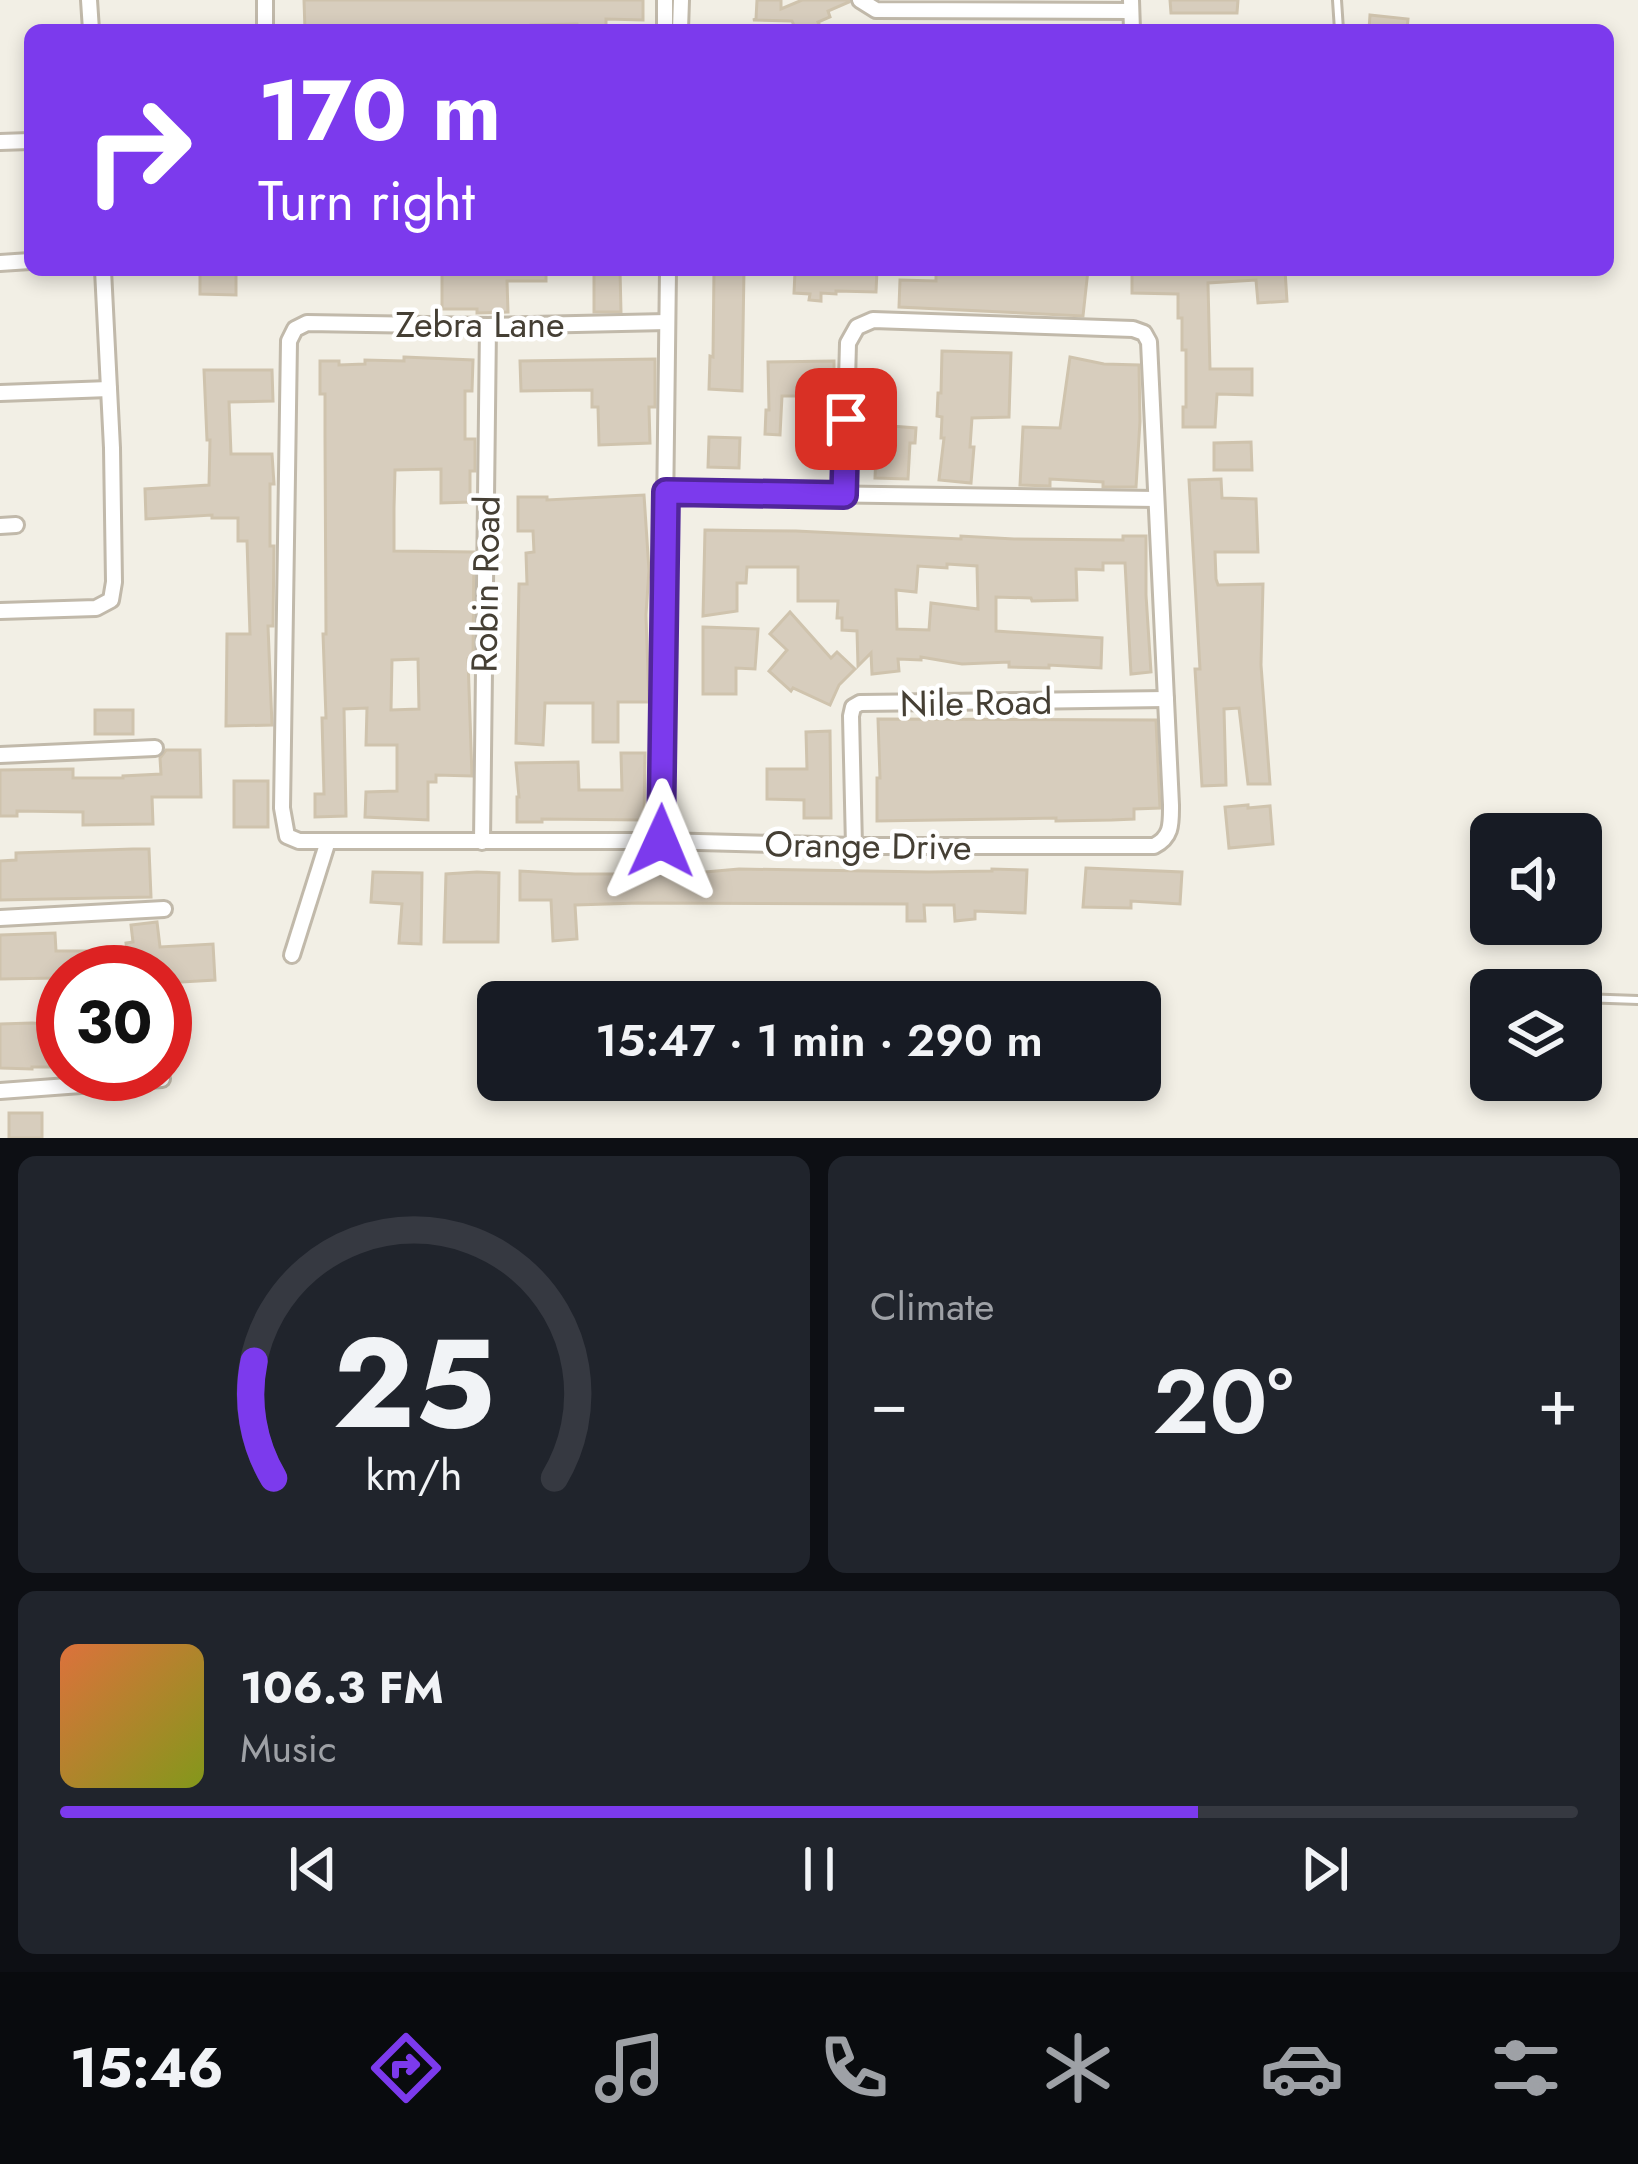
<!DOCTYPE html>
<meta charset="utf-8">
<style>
:root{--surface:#171b24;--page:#20242c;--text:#f1f3f6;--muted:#9ea1a6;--line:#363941;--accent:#7c3aed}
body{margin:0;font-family:Jost,sans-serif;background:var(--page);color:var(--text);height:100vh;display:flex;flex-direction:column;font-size:45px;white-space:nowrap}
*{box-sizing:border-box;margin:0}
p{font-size:39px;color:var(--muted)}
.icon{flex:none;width:66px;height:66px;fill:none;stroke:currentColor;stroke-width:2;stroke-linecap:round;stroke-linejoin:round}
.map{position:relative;height:1138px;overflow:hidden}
.panel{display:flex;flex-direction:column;gap:18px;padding:18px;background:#0d0f14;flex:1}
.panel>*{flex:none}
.guide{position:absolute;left:24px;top:24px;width:1590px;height:252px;border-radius:18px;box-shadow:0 6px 18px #0003;background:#7c3aed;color:#fff;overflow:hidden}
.tools{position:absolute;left:1470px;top:813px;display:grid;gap:24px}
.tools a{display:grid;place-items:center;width:132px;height:132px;border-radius:18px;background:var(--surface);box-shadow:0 6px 18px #0003;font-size:60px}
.speed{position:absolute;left:36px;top:945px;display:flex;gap:24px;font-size:60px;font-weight:700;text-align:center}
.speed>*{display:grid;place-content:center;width:156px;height:156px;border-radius:50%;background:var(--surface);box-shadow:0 6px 18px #0003;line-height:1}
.speed .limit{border:18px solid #d22;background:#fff;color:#111}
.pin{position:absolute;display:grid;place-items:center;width:102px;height:102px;color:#fff;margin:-51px;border-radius:24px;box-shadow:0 6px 18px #0006}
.me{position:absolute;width:132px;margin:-66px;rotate:1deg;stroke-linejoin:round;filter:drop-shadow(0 0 9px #0008)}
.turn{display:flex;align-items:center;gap:42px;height:252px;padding:0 36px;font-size:54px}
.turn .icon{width:156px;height:156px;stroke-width:2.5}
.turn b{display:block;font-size:84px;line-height:102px}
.big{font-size:90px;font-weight:600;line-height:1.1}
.panel .widget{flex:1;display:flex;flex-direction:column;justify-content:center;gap:18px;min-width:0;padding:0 42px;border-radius:18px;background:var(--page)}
.panel .dial{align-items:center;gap:0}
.dial svg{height:312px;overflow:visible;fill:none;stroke:var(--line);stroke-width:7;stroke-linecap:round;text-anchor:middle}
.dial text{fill:var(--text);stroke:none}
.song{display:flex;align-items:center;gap:36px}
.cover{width:144px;height:144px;border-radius:18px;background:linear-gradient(135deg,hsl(20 70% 55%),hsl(70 70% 35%))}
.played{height:12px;border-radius:6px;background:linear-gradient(90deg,var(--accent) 75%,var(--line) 75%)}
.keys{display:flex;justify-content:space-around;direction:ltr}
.heat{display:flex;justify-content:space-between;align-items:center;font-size:66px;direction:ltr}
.panel .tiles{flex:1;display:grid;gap:18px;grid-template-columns:1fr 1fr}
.widget:last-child{grid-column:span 2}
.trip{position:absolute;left:477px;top:981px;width:684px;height:120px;border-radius:18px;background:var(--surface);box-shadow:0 6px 18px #0003;font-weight:600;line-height:120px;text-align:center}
.dock{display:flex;height:192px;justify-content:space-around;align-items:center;background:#090b0e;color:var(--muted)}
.dock .icon{width:84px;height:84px}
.dock .selected{color:var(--accent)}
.dock b{font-size:54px;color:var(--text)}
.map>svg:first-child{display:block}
.building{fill:#d7cdbd;stroke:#cfc3ad;stroke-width:3;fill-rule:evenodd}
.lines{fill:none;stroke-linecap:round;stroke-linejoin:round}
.lane-casing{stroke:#c1b9aa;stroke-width:12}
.street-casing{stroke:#c1b9aa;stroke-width:20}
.lane{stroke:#fff;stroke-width:6}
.street{stroke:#fff;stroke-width:14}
.route-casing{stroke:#51269a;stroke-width:30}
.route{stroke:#7c3aed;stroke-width:21}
.labels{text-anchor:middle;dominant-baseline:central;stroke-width:9;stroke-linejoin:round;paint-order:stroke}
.street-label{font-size:36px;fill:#453f34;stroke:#fff}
</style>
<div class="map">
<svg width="1638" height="1138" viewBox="0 0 1638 1138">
<rect width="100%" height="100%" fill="#f2efe5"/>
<g class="building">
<polygon points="304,0 643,0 643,20 606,19 606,30 578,30 577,24 531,25 531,27 493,30 305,30"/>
<polygon points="757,0 781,0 781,9 802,0 849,0 849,2 828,11 830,17 818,22 822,30 796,30 792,21 753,20 756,19"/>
<polygon points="1170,0 1238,0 1237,13 1171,13"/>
<polygon points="1370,15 1408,19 1407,30 1369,30"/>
<polygon points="200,270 236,270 236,295 200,294"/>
<polygon points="442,270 546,270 546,281 507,281 508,312 477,313 477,309 442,309"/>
<polygon points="594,270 620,270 621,312 594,312"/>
<polygon points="714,270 744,270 742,391 709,389 710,356 713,357"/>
<polygon points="853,270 877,270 876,292 836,291 836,294 821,293 821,301 809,300 810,294 794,293 795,272 853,274"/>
<polygon points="936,270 1088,270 1083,316 899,307 900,280 936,281"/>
<polygon points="1132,270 1285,270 1287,301 1258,303 1256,280 1208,283 1210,369 1252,369 1252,395 1217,394 1215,427 1183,427 1183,407 1186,407 1186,350 1182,350 1182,318 1178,318 1178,294 1132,293"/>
<polygon points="942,351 1011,353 1009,417 972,418 970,447 974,447 971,483 939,480 944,438 941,438 942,417 937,416 938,393 941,393"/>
<path d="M 404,357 L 473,360 L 472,391 L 465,391 L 465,439 L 475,439 L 475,471 L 470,471 L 470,502 L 441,503 L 441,469 L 395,470 L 394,508 L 394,551 L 474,552 L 473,659 L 468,659 L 472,776 L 436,775 L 436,782 L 428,782 L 428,820 L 365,817 L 366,792 L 397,791 L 397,745 L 366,745 L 367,708 L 344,709 L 346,816 L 315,817 L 315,794 L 324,794 L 322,718 L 326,718 L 323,634 L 326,634 L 325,436 L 325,394 L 320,394 L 320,361 L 339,361 L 339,365 L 365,364 L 365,360 L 404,361 ZM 418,659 L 419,709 L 391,710 L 392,660 Z"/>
<polygon points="1070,357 1104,364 1139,365 1140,421 1136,487 1103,487 1103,482 1050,479 1050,486 1020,485 1023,427 1060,428"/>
<polygon points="655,359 655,407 649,407 650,443 599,445 598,407 592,407 592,390 521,391 520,361"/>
<polygon points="834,361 834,432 806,432 806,396 782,396 780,435 765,434 766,410 769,410 768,362"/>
<polygon points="204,370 272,370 273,401 229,402 231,454 272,454 274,484 270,484 270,546 274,546 273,626 268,626 272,725 226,726 227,634 250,634 247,541 238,541 238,518 212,518 212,515 146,519 145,489 209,485 210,440 207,440"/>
<polygon points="877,425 916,428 915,443 910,443 908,479 875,478"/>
<polygon points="709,437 740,438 739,468 708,467"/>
<polygon points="1251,442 1252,470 1214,470 1214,443"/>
<polygon points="1221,479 1222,498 1256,499 1258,552 1215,552 1216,579 1218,585 1263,584 1261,665 1270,784 1248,784 1239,708 1224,709 1226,785 1202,786 1195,669 1200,669 1189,480"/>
<polygon points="644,495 649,570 646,615 649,702 618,702 618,742 593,742 593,703 545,703 543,745 516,743 519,584 527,584 526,553 534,552 533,531 518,531 518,497 547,497 547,500"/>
<path d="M 705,530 L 796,531 L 961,539 L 961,536 L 1014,539 L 1123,540 L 1123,536 L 1146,536 L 1146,595 L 1151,672 L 1131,674 L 1125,563 L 1103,563 L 1103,570 L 1076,569 L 1077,600 L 1032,601 L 1031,598 L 996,597 L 996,631 L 1102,638 L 1101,668 L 1049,665 L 1049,668 L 1009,667 L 1009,662 L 962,664 L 921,657 L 921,660 L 898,659 L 899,671 L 872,674 L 871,653 L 858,666 L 857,631 L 842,630 L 842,618 L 837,618 L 838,601 L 798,601 L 798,567 L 747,567 L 746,583 L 737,583 L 737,611 L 703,616 ZM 947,564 L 977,566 L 978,609 L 931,603 L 929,630 L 897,629 L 896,590 L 916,592 L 918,566 L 947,568 Z"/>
<polygon points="790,612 831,658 837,652 855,669 839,685 830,705 793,688 791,691 769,671 787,650 770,634"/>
<polygon points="703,627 758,629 755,669 736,668 736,694 703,694"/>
<rect x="95" y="710" width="38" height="24"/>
<polygon points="878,719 1156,720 1160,808 1134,809 1134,819 1112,820 1056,821 1056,818 877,821 877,778 880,778"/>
<polygon points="830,731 831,818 804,818 804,800 767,799 767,769 807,769 806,732"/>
<polygon points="166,750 200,750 201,797 152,797 153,824 83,825 83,812 17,811 17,816 0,816 0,770 73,769 73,778 123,778 123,776 161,774 160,758"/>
<polygon points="621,753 645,753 644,820 542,819 542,822 517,822 517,797 519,797 516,763 578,762 579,790 622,790"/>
<rect x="234" y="781" width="34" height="46"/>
<polygon points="1248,805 1248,808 1270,806 1273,844 1229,848 1225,807"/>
<polygon points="133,849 149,849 151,897 0,900 0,861 16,860 16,853"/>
<polygon points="1086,868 1182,872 1180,904 1131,901 1131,908 1083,907"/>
<polygon points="739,869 929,872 992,871 992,869 1027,870 1025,913 975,911 975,919 955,921 954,905 924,905 925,921 907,921 907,904 639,903 575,905 577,939 553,941 551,900 520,900 520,871 575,874 682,874"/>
<polygon points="373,872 422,873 421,944 399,943 402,904 371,902"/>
<polygon points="477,872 499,873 498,942 444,942 446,874"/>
<polygon points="157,922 160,947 213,944 215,980 165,983 165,972 129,972 126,943 133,942 131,925"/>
<polygon points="55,933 56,951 86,951 86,958 97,958 97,972 57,972 57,978 0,979 0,935"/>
<polygon points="32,1023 58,1025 59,1067 32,1067 32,1069 0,1068 0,1024"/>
<polygon points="1494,1080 1566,1080 1567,1090 1495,1095"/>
<rect x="9" y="1113" width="33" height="25"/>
</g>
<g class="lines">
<defs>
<g id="lane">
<polyline points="1337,0 1339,30"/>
<polyline points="1581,998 1638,1000"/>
</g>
<g id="street">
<polyline points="89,0 91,30"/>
<polyline points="860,0 876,10 1131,11"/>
<polyline points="1131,0 1132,30"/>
<polyline points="265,30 265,0"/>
<polyline points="665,30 665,0"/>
<polyline points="680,30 681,0"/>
<polyline points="0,142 30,141"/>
<polyline points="0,263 30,261"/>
<path d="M 667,322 L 488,326 L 307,323 L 295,329 L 289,341 L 282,808 L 287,836 L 299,841 L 661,841 L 854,846 L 1154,846 C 1172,837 1171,824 1171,805 L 1149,342 L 1144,333 L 1133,329 L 873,320 L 857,327 L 848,343 L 844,495"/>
<polyline points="0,393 109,389"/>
<polyline points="666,492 1156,499"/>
<polyline points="0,526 16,525"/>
<polyline points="0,611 96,608 111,600 114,582 112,448 103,270"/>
<polyline points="0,755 155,748"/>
<polyline points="661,841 668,270"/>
<polyline points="482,842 488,326"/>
<polyline points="854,846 851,716 853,707 860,703 1166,699"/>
<polyline points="0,918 164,909"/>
<polyline points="292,955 328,841"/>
<polyline points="0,1091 162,1079"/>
</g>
</defs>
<use href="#lane" class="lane-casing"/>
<use href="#street" class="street-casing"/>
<use href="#lane" class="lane"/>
<use href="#street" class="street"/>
</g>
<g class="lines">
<defs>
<polyline id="route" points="661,841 666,492 844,495 846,419"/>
</defs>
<use href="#route" class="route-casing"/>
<use href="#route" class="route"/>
</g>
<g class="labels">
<g class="street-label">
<text x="480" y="324">Zebra Lane</text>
<text transform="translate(485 584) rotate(-89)">Robin Road</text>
<text transform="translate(976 702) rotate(-1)">Nile Road</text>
<text transform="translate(868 845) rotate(1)">Orange Drive</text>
</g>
</g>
</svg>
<div class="tools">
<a><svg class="icon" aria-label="sound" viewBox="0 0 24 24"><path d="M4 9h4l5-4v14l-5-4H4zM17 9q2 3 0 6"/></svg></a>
<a><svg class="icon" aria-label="layers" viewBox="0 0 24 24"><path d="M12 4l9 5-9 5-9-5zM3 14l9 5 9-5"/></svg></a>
</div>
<div class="speed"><div class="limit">30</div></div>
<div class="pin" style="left:846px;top:419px;background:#d93025"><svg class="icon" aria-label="arrive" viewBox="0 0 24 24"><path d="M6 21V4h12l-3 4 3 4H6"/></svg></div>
<svg class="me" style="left:661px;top:841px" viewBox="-20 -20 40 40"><path d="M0-17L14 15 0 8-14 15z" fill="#7c3aed" stroke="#fff" stroke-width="4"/></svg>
<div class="trip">15:47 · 1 min · 290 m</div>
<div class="guide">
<div class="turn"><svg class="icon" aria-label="right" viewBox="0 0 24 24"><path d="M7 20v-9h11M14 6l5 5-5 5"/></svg><div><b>170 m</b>Turn right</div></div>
</div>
</div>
<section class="panel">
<div class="tiles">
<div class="widget dial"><svg viewBox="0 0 100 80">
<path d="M14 69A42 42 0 1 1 86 69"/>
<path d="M14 69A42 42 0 0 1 9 39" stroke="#7c3aed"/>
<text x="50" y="56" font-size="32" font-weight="700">25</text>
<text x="50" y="72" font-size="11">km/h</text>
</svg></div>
<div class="widget"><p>Climate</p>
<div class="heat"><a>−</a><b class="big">20°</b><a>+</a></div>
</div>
<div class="widget">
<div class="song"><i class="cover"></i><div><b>106.3 FM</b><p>Music</p></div></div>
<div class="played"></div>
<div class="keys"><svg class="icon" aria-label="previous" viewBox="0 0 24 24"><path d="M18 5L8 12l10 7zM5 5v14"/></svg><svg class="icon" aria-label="pause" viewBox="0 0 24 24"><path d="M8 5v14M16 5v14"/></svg><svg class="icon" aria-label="next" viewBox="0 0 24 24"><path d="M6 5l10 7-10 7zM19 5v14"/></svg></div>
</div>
</div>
</section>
<nav class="dock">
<b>15:46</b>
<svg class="icon selected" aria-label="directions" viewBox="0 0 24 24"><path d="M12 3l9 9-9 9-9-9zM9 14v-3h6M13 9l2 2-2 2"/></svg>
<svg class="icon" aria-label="music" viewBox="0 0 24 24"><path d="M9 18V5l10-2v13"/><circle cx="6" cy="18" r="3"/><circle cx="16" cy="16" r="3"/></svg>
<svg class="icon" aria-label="phone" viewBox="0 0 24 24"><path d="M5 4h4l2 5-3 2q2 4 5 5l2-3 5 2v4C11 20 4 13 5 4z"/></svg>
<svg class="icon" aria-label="climate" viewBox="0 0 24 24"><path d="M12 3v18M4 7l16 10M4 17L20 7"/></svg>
<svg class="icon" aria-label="car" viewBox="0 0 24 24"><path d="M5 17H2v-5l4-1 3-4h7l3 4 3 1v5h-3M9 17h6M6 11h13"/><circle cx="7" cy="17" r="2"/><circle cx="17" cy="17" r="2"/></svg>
<svg class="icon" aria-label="filters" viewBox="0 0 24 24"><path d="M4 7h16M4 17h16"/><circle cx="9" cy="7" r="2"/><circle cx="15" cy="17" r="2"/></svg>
</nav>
